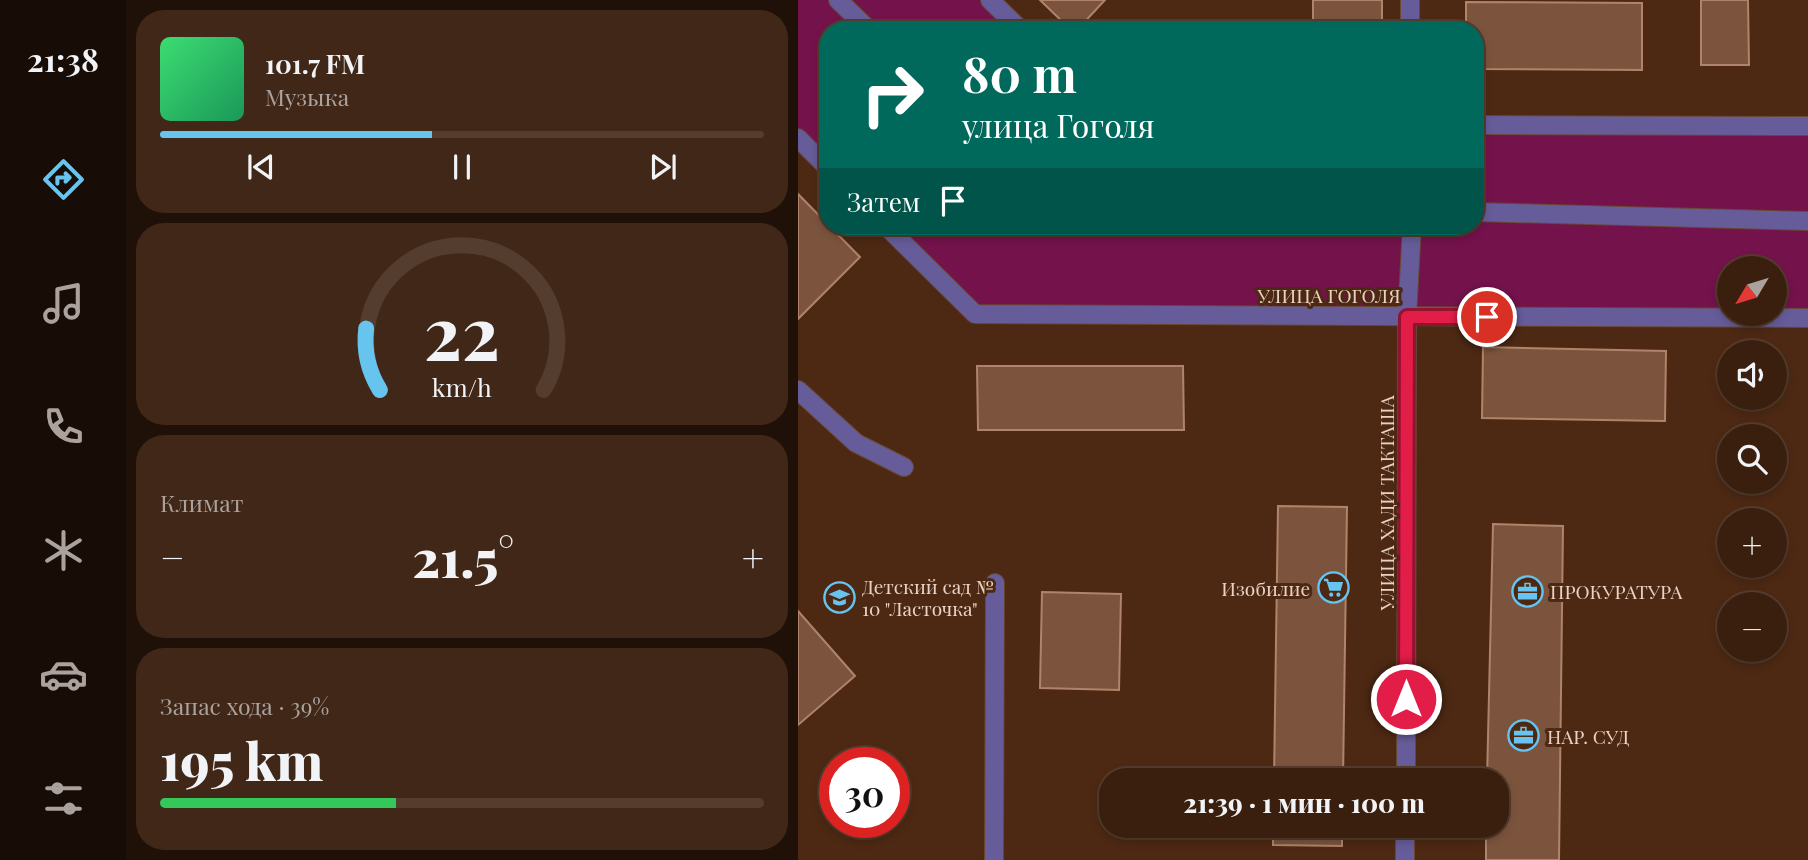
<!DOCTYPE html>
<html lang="ru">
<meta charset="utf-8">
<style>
:root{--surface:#3a1f0e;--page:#412717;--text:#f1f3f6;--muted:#aba29e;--line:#543d2e;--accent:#67c4ef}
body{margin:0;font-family:"Playfair Display",serif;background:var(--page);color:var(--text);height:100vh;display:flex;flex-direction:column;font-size:26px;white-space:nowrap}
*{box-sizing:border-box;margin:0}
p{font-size:23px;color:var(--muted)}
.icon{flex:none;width:38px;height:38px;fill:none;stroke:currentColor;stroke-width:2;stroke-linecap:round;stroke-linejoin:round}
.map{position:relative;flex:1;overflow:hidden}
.drawer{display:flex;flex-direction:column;gap:10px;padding:10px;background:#201108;width:672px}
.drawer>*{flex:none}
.guide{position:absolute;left:21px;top:21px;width:665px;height:214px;border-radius:28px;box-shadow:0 4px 10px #0003,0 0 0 2px var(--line);background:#00695c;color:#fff;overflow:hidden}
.needle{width:46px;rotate:232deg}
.controls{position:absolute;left:919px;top:256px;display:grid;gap:14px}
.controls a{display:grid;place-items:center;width:70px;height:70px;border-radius:50%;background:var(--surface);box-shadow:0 4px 10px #0003,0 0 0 2px var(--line);font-size:35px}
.speed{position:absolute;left:21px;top:747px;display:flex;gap:14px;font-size:35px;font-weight:700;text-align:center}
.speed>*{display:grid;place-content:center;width:91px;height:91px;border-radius:50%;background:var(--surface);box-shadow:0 4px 10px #0003,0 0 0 2px var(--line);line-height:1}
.speed .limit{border:10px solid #d22;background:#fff;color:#111}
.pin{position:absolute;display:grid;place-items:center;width:60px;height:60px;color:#fff;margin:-30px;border:4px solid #fff;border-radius:50%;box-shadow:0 2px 7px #0007}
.me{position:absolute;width:77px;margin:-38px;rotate:0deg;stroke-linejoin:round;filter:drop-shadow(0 0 5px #0008)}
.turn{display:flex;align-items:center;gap:24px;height:147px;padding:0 28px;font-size:32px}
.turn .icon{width:91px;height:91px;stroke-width:2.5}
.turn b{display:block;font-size:49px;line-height:60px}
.then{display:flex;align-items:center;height:66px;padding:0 28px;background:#0003;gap:14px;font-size:26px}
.big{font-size:52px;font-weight:800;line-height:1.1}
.drawer .widget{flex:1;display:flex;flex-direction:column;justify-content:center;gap:10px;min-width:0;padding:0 24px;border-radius:28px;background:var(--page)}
.drawer .dial{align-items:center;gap:0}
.dial svg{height:182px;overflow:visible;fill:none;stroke:var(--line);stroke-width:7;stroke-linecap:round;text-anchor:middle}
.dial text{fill:var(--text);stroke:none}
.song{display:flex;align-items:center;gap:21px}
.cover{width:84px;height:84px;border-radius:10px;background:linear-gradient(135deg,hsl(140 70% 55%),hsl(150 70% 35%))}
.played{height:7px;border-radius:4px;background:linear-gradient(90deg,var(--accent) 45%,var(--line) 45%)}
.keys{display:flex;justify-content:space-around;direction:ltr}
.heat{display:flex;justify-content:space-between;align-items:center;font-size:38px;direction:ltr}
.charge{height:10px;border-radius:5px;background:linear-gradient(90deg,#34c759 39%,var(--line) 0)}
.trip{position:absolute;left:301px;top:768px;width:410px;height:70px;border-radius:28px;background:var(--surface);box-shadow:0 4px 10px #0003,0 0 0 2px var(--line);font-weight:800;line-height:70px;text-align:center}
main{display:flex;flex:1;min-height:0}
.tab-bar{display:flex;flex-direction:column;width:126px;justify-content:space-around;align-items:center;background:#170c06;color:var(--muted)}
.tab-bar .icon{width:49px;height:49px}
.tab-bar .selected{color:var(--accent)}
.tab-bar b{font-size:32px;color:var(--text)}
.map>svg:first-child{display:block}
.green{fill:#74124c;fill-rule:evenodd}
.building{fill:#7c543d;stroke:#af846b;stroke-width:2}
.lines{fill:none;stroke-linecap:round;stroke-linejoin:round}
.lane-casing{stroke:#694733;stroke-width:20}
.street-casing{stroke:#694733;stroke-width:20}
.lane{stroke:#665c99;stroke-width:18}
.street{stroke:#665c99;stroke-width:18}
.route-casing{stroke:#92132f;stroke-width:18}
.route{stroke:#e11d48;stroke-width:12}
.labels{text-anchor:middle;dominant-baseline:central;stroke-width:6;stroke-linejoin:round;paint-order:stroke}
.street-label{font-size:19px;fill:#e9d2c5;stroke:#4d2913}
.poi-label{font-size:19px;fill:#e9d2c5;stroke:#4d2913;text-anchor:start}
</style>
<main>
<nav class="tab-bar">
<b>21:38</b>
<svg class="icon selected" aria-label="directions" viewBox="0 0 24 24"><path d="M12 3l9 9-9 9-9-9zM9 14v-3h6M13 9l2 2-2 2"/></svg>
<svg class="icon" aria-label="music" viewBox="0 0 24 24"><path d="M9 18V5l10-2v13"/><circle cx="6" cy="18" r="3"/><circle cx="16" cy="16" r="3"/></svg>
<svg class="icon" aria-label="phone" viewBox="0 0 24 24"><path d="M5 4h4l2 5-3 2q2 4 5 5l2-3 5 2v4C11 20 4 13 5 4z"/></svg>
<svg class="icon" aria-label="climate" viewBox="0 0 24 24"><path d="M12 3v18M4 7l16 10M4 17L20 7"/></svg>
<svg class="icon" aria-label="car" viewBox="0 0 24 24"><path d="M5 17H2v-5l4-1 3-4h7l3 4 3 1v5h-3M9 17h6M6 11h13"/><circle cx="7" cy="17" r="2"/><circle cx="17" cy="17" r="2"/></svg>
<svg class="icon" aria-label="filters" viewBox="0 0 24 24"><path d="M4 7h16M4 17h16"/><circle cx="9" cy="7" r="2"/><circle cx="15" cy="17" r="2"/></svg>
</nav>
<section class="drawer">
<div class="widget">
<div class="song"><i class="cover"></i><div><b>101.7 FM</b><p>Музыка</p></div></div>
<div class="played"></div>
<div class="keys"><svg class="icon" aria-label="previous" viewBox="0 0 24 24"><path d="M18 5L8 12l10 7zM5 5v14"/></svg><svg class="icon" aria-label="pause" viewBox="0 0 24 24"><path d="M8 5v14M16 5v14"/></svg><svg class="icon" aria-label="next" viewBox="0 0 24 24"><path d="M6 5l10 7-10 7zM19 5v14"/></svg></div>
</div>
<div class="widget dial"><svg viewBox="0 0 100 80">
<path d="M14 69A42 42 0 1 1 86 69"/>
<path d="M14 69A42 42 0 0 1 8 42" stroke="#67c4ef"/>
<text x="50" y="56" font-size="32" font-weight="700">22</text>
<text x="50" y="72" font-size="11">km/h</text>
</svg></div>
<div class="widget"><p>Климат</p>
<div class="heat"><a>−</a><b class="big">21.5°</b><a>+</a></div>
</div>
<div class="widget"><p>Запас хода · 39%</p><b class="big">195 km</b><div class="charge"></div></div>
</section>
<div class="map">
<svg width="1010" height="860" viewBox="0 0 1010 860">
<rect width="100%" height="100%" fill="#4d2913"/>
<g class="green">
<polygon points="0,0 192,0 223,30 30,30 30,168 0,138"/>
<path d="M 677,125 L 1010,126 L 1010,318 L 177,314 L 88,226 L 677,226 ZM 931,268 L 976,268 L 976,313 L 931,313 Z"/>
</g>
<g class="building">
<polygon points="242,0 307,0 279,30 273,30"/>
<rect x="515" y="0" width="69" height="30"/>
<polygon points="903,0 950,0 951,65 903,65"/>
<polygon points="668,2 844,3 844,70 677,69 677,30 668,30"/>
<polygon points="0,194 62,257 0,319"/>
<polygon points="685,347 868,351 867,421 684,418"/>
<polygon points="179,366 385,366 386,430 180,430"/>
<polygon points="480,506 549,507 545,780 476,780"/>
<polygon points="695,524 765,526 761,860 688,860 688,826 698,826 698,780 689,780"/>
<polygon points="244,592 323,594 321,690 242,688"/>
<polygon points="0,611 57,676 0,725"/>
<polygon points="475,826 544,826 544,846 475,845"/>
</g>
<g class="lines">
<defs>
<g id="lane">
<polyline points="0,390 58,443 106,467"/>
<polyline points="196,860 197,583"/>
</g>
<g id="street">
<polyline points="40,0 71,30"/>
<polyline points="192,0 223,30"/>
<polyline points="612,0 612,30"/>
<polyline points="677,125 1010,126"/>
<polyline points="0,138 30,168"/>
<polyline points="677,212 1010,221"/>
<polyline points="88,226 177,314 1010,318"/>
<polyline points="608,780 609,317 614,226"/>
<polyline points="607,860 607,826"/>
</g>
</defs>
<use href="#lane" class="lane-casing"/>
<use href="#street" class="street-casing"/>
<use href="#lane" class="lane"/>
<use href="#street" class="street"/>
</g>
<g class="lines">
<defs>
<polyline id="route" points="608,699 609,317 689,317"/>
</defs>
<use href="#route" class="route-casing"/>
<use href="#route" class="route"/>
</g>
<defs>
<symbol id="supermarket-ring" viewBox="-11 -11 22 22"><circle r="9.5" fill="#4d2913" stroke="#67c4ef" stroke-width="1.5"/><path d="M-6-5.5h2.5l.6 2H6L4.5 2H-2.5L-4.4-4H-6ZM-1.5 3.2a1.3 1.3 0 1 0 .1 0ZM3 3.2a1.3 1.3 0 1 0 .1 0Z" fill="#67c4ef"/></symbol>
<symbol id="office-ring" viewBox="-11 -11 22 22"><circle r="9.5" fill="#4d2913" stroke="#67c4ef" stroke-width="1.5"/><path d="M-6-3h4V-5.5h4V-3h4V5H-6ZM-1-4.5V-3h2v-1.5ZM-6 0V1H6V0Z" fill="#67c4ef"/></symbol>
<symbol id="school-ring" viewBox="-11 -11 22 22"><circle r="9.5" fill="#4d2913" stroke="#67c4ef" stroke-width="1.5"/><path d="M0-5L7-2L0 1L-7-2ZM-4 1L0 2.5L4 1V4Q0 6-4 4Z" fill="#67c4ef"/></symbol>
</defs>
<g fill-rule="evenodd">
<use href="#supermarket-ring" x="518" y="570" width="35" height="35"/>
<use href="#office-ring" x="712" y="574" width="35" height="35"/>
<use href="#school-ring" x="24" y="580" width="35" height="35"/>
<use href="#office-ring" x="708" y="718" width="35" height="35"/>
</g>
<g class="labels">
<g class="street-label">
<text x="531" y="295">УЛИЦА ГОГОЛЯ</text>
<text transform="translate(588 503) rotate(-90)">УЛИЦА ХАДИ ТАКТАША</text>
</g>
<g class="poi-label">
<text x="64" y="586">Детский сад №<tspan x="64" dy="22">10 "Ласточка"</tspan></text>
<text x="512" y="588" text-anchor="end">Изобилие</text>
<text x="752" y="591">ПРОКУРАТУРА</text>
<text x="749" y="736">НАР. СУД</text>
</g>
</g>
</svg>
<div class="controls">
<a><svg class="needle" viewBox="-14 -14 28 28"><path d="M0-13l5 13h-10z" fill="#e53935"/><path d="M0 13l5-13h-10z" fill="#aba29e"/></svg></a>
<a><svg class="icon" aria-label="sound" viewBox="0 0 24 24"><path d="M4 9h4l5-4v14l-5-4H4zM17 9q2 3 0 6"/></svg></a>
<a><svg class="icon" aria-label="search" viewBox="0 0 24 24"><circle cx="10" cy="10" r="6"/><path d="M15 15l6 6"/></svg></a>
<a>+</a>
<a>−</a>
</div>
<div class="speed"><div class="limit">30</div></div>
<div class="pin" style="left:689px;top:317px;background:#d93025"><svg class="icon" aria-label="arrive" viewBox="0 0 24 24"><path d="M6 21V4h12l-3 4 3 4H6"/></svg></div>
<svg class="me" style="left:608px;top:699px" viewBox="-20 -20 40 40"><circle r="17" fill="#e11d48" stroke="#fff" stroke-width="3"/><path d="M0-11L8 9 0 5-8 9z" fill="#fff"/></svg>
<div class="trip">21:39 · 1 мин · 100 m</div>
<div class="guide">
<div class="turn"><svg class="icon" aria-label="right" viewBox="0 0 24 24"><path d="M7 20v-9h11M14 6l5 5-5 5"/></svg><div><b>80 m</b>улица Гоголя</div></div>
<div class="then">Затем<svg class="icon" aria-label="arrive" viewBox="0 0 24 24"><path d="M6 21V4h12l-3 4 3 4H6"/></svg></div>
</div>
</div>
</main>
